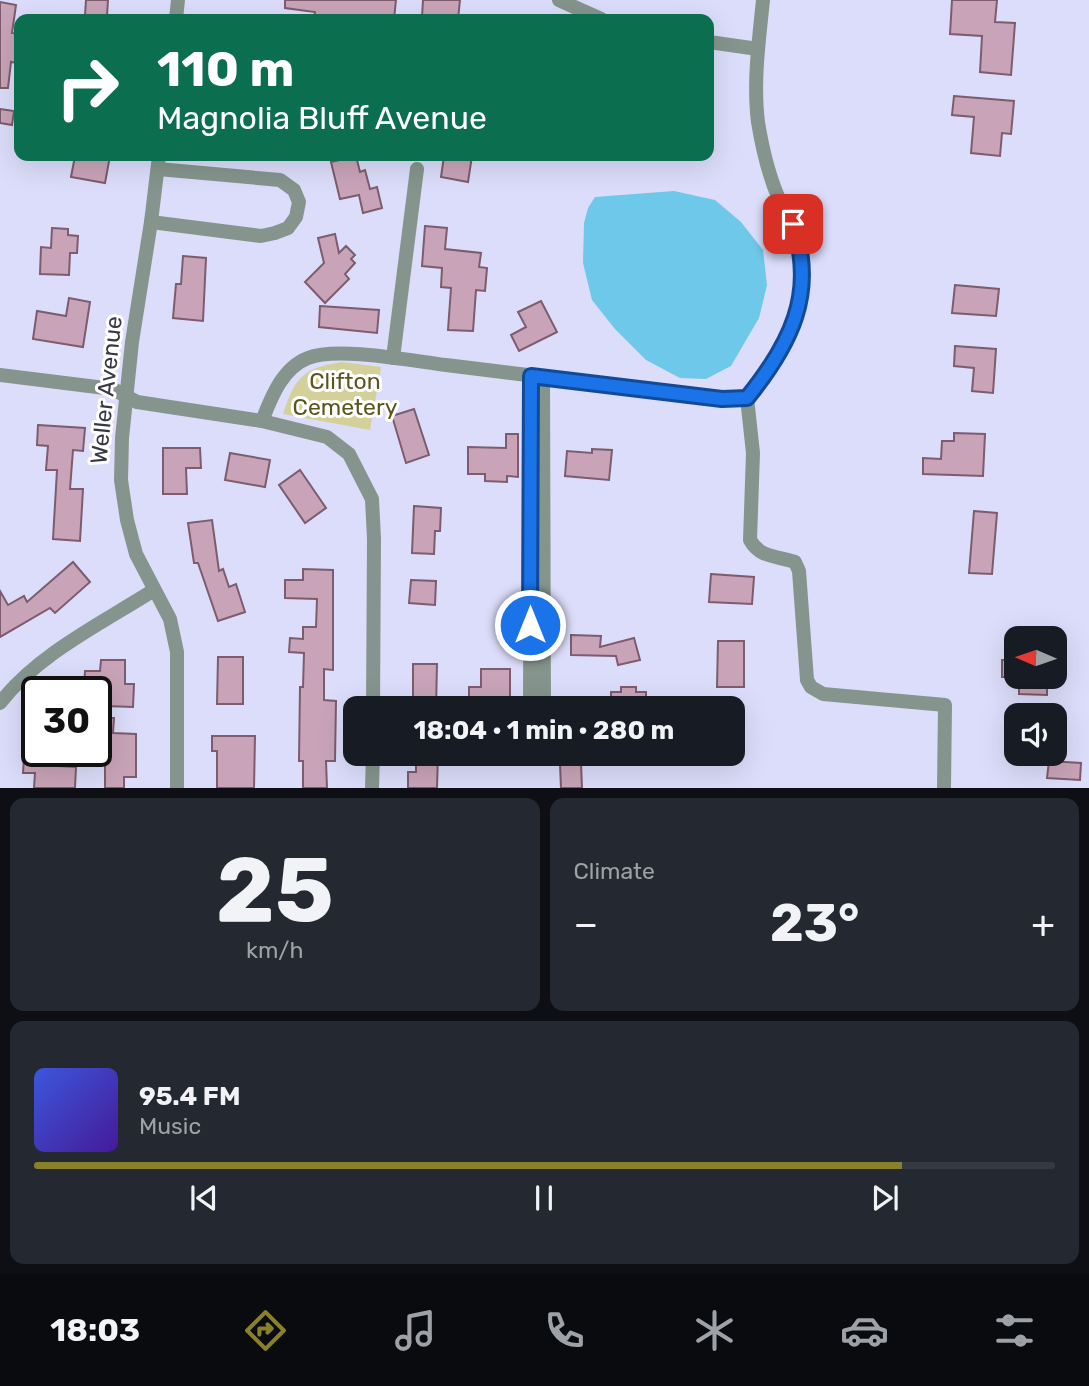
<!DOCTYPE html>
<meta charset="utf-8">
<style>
:root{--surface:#171b24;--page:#242831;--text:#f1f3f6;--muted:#9ea1a6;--line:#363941;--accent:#898128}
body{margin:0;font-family:Rubik,sans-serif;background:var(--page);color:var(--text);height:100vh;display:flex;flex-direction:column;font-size:26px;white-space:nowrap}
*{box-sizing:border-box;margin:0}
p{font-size:23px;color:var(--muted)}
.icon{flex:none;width:38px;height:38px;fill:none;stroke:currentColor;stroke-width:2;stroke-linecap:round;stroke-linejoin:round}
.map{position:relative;height:788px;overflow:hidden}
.drawer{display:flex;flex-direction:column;gap:10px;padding:10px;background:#0d0f14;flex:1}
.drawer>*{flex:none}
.hud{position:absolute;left:14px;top:14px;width:700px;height:147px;border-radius:14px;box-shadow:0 7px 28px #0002;background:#0b6e4f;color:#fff;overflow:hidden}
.needle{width:46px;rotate:272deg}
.tools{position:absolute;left:1004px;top:626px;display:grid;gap:14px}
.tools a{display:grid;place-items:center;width:63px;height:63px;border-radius:14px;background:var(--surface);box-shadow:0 7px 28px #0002;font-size:35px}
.speed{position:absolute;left:21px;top:676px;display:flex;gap:14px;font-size:35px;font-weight:700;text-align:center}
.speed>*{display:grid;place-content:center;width:91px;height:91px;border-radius:50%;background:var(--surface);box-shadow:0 7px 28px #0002;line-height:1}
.speed .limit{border:4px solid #111;border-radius:10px;background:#fff;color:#111}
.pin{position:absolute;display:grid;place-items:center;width:60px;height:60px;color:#fff;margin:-30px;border-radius:14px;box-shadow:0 4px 10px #0006}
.me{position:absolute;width:77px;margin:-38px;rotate:0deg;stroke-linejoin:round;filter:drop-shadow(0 0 5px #0008)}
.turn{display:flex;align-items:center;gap:24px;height:147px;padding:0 28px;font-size:32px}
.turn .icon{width:91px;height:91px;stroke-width:2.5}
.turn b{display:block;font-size:49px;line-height:60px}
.big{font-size:52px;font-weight:700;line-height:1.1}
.drawer .widget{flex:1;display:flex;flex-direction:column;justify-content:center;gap:10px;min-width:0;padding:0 24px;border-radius:14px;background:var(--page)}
.drawer .dial{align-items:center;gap:0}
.dial b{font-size:91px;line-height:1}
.song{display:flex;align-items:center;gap:21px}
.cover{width:84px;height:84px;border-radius:10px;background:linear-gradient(135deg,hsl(230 70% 55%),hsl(260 70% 35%))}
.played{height:7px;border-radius:4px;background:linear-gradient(90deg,var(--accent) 85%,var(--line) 85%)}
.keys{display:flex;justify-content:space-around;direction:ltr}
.heat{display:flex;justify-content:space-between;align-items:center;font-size:38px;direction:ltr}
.drawer .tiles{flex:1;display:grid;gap:10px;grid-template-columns:1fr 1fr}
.widget:last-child{grid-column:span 2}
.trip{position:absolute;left:343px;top:696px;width:402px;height:70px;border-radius:14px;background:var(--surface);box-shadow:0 7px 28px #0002;font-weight:700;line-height:70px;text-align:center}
.tabs{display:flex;height:112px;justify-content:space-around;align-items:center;background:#090b0e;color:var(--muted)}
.tabs .icon{width:49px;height:49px}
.tabs .selected{color:var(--accent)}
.tabs b{font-size:32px;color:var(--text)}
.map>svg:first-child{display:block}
.green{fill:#d4d09a}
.water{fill:#6ec8e9}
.building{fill:#c9a4b8;stroke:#7c5c6e;stroke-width:2}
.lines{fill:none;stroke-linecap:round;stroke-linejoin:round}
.street{stroke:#85958d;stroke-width:14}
.route-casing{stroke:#114b97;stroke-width:18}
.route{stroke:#1a73e8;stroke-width:12}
.labels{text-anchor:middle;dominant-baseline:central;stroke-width:6;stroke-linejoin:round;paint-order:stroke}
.park-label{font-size:23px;fill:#5a551c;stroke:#fff}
.street-label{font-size:23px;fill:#373746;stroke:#fff}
</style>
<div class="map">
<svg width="1089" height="788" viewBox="0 0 1089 788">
<rect width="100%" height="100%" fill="#dcddfa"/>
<path class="green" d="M 342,362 L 381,367 L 370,430 L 283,414 C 295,377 303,368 342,362 Z"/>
<polygon class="water" points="674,191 715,200 741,222 763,250 767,285 759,318 731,366 706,379 680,378 646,360 615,329 592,300 583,263 584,223 588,208 595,197"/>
<g class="building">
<polygon points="86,0 108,0 107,16 85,15"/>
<polygon points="285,0 396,0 394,19 314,19 315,12 285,8"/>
<polygon points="423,0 460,0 458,19 422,17"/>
<polygon points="952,0 997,0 995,22 1015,23 1011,75 980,72 982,36 950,34"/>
<polygon points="0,2 16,5 12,33 19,34 18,63 11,62 8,88 0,88"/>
<polygon points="954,96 1014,101 1011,134 1002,133 1000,156 971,153 974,117 952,115"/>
<polygon points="0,109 14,111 12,125 0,123"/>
<polygon points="75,156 110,156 105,183 71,177"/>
<polygon points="356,156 360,172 365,170 370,189 377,187 382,208 363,213 359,195 340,199 331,162"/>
<polygon points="444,156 472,156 468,182 441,177"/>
<polygon points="425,226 447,228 445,249 481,253 479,267 487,268 485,291 476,290 473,331 448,330 451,288 441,287 442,268 422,266"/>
<polygon points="52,228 68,229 68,235 78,236 77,253 70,253 69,275 40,274 41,247 51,248"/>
<polygon points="335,234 339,253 346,246 355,255 351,259 355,263 345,274 349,279 325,303 305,282 324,263 318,238"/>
<polygon points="183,256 206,258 203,321 173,318 176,284 181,284"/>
<polygon points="955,285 999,289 996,316 952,313"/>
<polygon points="69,298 90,302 83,347 33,339 37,311 66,316"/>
<polygon points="541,301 557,332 519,351 511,335 526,327 518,312"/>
<polygon points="320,306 379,310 377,333 319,327"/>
<polygon points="955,346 996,349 993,393 972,391 974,368 954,366"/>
<polygon points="414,409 429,455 406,463 392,416"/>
<polygon points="38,425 85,428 83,451 73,450 70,489 83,489 80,541 53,539 57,470 46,470 48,446 37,445"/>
<polygon points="954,433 985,434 983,476 923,474 923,458 941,459 942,441 954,441"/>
<polygon points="506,434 518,434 518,477 507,476 507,482 485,481 485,474 468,474 468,447 506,448"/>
<polygon points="163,448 200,448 201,468 186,468 187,494 163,494"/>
<polygon points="592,449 612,450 609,480 565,476 567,451 592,453"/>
<polygon points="230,453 270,460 265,487 225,480"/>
<polygon points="300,470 326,508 305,523 279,485"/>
<polygon points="414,506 441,508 440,531 435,531 434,554 412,553"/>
<polygon points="974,511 997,513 992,574 969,573"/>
<polygon points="212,520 219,571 223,569 229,587 236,584 245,612 218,621 198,563 194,563 188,523"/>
<polygon points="73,562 90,582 55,613 50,608 0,637 0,591 8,605 24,596 27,602"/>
<polygon points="303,569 333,570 333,670 324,669 324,700 336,701 335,761 326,761 327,788 303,788 303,761 299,761 300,687 303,687 304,653 289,652 290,638 303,639 303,627 316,627 317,599 285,598 285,580 303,580"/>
<polygon points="711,574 754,577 752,604 709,602"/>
<polygon points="411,580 436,581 435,605 409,603"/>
<polygon points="571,635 601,636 600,647 634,638 640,660 618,665 616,656 571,655"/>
<polygon points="718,641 744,641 744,687 717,687"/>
<polygon points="218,657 243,657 243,704 217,704"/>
<polygon points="101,660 125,660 125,684 134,684 133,707 105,706 106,688 84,687 85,671 100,671"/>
<rect x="1002" y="660" width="15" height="17"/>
<polygon points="413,664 437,664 436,709 413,709"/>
<polygon points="481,669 510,669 510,700 497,700 497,709 469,709 469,687 481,687"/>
<polygon points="1019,677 1047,677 1047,695 1019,694"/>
<polygon points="621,687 636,687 636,692 646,692 646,709 611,709 611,692 621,692"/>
<polygon points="98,718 114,718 113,733 136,734 136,777 124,777 124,788 105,788 105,764 97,764"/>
<polygon points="212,736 255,736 254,788 217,788 217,751 212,751"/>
<polygon points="416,754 438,754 437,788 408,788 408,772 416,772"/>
<polygon points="24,757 41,758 41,765 76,767 75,788 34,788 35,773 23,773"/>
<polygon points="1049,761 1081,763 1080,780 1047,778"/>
<polygon points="581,763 582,788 561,788 560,764"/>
</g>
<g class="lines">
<g class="street">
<polyline points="559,0 601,19"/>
<path d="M 763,0 C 759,40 753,82 758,122 C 762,147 769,176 779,199 C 784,209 790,217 794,227 C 818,290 787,350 747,398 L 753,453 L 750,540 C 760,558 777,556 795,562 L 799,571 L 807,680 L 811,687 L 823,694 L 945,705 L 944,788"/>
<polyline points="176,19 178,0"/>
<polyline points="709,42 758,49"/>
<polyline points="159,156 151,222 132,342 122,438 121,480 127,520 136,554 170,619 177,652 177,788"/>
<polyline points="151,222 261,236 275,233 288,228 296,217 299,202 294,190 280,180 158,169"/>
<polyline points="393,358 417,169"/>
<polyline points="0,375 113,389 137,402 262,421 327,437 349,454 372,499 374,539 373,709"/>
<polyline points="543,377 544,709"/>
<path d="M 262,421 C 271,398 282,368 308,358 C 337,346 413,361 446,365 C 538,376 630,388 722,399 L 747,398"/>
<path d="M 0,703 C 38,654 102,623 154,590"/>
<polyline points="530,709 531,375"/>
<polyline points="372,788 373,754"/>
</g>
</g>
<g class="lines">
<defs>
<path id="route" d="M 530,625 L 531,376 L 722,399 L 747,398 C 790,345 817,293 793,224"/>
</defs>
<use href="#route" class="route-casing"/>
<use href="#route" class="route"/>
</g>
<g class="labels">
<g class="park-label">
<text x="345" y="381">Clifton<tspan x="345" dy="26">Cemetery</tspan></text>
</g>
<g class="street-label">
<text transform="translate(106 390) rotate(-84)">Weller Avenue</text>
</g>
</g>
</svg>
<div class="tools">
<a><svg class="needle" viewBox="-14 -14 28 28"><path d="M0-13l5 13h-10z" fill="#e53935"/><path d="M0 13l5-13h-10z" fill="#9ea1a6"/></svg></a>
<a><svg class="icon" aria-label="sound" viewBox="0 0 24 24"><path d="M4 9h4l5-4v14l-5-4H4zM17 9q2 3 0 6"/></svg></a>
</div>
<div class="speed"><div class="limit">30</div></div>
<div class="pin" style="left:793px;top:224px;background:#d93025"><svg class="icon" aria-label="arrive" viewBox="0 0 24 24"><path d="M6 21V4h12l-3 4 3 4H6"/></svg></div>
<svg class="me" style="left:530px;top:625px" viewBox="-20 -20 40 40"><circle r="17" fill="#1a73e8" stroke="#fff" stroke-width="3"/><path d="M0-11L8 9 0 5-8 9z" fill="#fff"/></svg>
<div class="trip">18:04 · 1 min · 280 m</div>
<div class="hud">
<div class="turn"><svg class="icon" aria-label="right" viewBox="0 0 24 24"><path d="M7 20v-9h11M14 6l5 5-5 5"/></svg><div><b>110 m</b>Magnolia Bluff Avenue</div></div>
</div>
</div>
<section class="drawer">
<div class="tiles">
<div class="widget dial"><b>25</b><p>km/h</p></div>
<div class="widget"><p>Climate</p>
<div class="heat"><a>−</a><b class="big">23°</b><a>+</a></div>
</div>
<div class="widget">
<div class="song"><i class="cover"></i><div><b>95.4 FM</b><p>Music</p></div></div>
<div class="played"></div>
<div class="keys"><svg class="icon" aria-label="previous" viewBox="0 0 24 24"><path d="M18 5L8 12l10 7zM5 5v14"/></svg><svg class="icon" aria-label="pause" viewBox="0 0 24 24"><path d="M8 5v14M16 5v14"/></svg><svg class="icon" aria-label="next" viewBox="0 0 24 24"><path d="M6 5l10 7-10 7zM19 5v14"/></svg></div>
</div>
</div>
</section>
<nav class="tabs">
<b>18:03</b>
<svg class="icon selected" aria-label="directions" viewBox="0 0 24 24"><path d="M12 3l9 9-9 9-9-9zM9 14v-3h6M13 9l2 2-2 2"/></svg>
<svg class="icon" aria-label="music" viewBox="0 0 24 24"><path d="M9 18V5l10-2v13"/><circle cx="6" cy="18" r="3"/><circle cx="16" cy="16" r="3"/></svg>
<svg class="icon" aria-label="phone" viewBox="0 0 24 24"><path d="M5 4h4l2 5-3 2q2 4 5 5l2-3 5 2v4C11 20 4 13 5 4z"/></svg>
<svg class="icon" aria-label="climate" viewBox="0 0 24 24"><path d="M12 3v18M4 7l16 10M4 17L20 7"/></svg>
<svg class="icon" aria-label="car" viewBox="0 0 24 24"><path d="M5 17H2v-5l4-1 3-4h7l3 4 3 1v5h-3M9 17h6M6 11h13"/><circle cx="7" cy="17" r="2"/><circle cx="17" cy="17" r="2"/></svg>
<svg class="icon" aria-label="filters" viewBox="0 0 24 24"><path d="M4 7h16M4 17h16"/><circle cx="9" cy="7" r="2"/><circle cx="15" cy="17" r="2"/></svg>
</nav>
